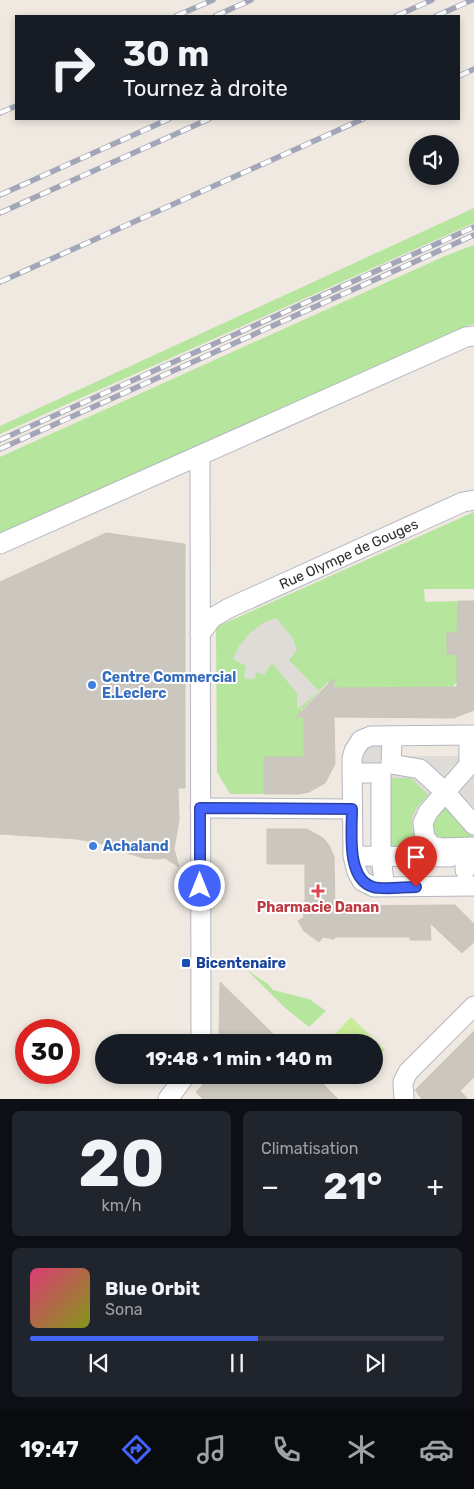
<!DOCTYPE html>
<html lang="fr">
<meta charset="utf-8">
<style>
:root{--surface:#171b24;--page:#20242c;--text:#f1f3f6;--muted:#9ea1a6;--line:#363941;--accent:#4264fb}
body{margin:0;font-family:Rubik,sans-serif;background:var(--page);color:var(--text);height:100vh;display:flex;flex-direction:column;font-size:19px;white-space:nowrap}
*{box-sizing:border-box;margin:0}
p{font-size:16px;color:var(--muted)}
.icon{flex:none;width:28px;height:28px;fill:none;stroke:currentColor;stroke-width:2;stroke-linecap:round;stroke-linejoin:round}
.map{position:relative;height:1099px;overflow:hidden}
.panel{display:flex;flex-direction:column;gap:12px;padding:12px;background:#0d0f14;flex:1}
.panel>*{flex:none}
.top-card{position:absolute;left:15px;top:15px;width:445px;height:105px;border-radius:0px;box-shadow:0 2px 8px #0003;background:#171b24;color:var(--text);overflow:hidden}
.controls{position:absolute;left:409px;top:135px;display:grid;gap:10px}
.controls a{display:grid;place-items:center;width:50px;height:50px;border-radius:50%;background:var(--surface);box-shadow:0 2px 8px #0003;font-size:25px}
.speed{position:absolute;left:15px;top:1019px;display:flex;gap:10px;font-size:25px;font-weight:700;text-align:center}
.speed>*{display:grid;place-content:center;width:65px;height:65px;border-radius:50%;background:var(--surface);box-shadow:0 2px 8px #0003;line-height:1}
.speed .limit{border:8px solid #d22;background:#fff;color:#111}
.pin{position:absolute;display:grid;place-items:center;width:42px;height:42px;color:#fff;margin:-51px -21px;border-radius:50% 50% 50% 0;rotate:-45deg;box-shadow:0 0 5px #0007}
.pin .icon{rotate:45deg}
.me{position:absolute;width:55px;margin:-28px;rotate:0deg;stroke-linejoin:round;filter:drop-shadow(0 0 4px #0008)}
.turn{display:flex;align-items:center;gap:18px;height:105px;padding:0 25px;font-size:22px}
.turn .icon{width:65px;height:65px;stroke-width:2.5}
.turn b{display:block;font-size:35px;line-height:42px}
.big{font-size:38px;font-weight:700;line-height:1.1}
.panel .card{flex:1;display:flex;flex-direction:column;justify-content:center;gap:8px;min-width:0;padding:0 18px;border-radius:8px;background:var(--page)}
.panel .dial{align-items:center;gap:0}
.dial b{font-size:65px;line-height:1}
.song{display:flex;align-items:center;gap:15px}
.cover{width:60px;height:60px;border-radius:8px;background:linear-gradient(135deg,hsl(340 70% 55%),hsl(70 70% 35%))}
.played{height:5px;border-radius:2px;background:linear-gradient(90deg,var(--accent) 55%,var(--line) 55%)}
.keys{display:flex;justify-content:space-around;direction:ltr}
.heat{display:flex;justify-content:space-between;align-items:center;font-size:28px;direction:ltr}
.panel .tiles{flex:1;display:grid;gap:12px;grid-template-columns:1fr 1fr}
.card:last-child{grid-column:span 2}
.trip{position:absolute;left:95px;top:1034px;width:288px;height:50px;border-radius:25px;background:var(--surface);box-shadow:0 2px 8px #0003;font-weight:700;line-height:50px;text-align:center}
.dock{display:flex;height:80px;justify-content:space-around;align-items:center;background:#090b0e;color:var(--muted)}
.dock .icon{width:35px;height:35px}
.dock .selected{color:var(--accent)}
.dock b{font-size:22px;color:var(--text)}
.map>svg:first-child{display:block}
.green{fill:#b6e59e}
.pitch{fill:#c9ec9a}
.plaza{fill:#dfdcd8;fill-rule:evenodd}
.building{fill:#cbc7bf;stroke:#cbc5ba}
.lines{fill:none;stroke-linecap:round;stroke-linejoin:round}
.street-casing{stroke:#b4b7c1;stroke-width:21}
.street{stroke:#fff;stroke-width:19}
.rail-casing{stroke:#a3a6b8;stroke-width:5.5}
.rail{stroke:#fff;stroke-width:4;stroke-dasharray:11;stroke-linecap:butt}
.route-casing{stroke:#2b41a3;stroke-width:12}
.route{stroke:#4264fb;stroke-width:9}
.shop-dot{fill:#3f7fe0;stroke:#fff;stroke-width:2}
.health-dot{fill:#e0444e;stroke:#fff;stroke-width:2}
.transit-dot{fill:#1a4fb4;stroke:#fff;stroke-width:2}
.labels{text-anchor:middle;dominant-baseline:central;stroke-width:4;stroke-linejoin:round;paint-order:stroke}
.street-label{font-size:14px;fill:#2e2e2e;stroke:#fff}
.shop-label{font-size:14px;font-weight:bold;fill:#366cbe;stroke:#fff;text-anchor:start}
.health-label{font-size:14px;font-weight:bold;fill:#be3a42;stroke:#fff}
.transit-label{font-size:14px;font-weight:bold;fill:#164399;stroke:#fff;text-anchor:start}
</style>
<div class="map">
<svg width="474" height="1099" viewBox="0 0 474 1099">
<rect width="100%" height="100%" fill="#efe9e1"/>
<g class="green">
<polygon points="474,208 474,223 0,434 0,426"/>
<polygon points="474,245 474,324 469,325 0,533 0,457 445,256"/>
<polygon points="474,512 474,589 424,589 425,602 458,601 457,633 447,634 447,654 457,655 457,682 452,687 335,688 334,683 327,683 303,709 301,710 301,717 304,717 304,758 264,757 264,794 230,794 217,772 216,627"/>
<polygon points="387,778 411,778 429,795 418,806 421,849 388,850"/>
<polygon points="442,804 473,837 472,840 438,841 430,834 430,817"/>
<polygon points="247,970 268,984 273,990 309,999 326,1011 309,1027 284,1007"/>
</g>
<polygon class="pitch" points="351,1017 385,1050 374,1061 374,1042 338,1042 332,1037"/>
<g class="plaza">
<polygon points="276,618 292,637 297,650 289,660 319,691 297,710 297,693 272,663 264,675 257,672 254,679 244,678 246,666 233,659 239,646 250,633 263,623"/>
<path d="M 474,742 L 474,881 L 460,866 L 390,866 L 377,881 L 362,870 L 372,850 L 372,778 L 359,761 L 363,752 L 372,744 L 394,743 L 395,756 L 465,756 ZM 387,778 L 411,778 L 429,795 L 418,806 L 412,817 L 412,829 L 420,849 L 388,850 ZM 442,805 L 473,837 L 472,840 L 439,841 L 430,834 L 430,817 Z"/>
</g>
<g class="building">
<polygon points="106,533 185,544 185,788 178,788 179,820 174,849 179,867 165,858 157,859 144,858 127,853 115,846 77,839 0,834 0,582"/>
<polygon points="458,601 474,601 474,710 454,718 334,717 335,764 325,783 309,792 299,794 264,794 264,757 304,757 304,717 296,717 334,678 334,688 457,687 457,655 447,654 447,633 457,633"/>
<polygon points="267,829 307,829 323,838 329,845 334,857 335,906 455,905 474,924 474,942 462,953 430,923 431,940 410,940 410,937 335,937 334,939 323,937 319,942 304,931 298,921 304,917 301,906 305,905 305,864 267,864"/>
<polygon points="220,982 258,1019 281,1042 219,1042"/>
<polygon points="474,1031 474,1077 460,1091 468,1099 422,1099 415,1090"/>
<polygon points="212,1075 314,1075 338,1099 203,1099 196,1092"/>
</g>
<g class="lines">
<defs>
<g id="street">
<polyline points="200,456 201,1042"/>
<polyline points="0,544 466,337 474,336"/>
<path id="s1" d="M 200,634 L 212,618 L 229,608 L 463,502 L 474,500"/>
<polyline points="474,735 371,736 361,740 354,751 352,759 353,856 357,872 362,881 374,887 474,886"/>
<polyline points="392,742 391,764 420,769 445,792 474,825"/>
<polyline points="469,742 469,765 428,812 423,823 425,838 432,846 443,848 474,847"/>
<polyline points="358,773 381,773 381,857 384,881"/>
<polyline points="200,808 352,809"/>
<polyline points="358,856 450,857"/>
<polyline points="465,870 465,857"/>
<polyline points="168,1099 186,1075"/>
<polyline points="404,1099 403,1082 408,1072 474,1006"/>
</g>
</defs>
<use href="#street" class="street-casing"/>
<use href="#street" class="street"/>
<defs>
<g id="rail">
<polyline points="176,16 213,0"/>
<polyline points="215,16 251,0"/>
<polyline points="396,16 432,0"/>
<polyline points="436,16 472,0"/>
<polyline points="459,76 474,69"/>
<polyline points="0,113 16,106"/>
<polyline points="0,195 169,119"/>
<polyline points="0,213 209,119"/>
<polyline points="0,282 363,119"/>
<polyline points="0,440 474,227"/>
<polyline points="0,449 474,235"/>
</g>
</defs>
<use href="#rail" class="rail-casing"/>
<use href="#rail" class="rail"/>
</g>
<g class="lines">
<defs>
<path id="route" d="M 200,886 L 200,808 L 352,809 C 352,831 346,879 373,887 C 383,890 404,887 416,887"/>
</defs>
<use href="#route" class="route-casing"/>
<use href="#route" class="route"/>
</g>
<g class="shop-dot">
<circle cx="92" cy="685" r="5"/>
<circle cx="93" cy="846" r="5"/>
</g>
<path class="health-dot" d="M315.5 883.5h5v5h5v5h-5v5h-5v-5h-5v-5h5z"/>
<rect class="transit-dot" x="181" y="958" width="10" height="10" rx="2.5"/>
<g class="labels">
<g class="street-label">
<text stroke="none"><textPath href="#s1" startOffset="171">Rue Olympe de Gouges</textPath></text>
</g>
<g class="shop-label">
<text x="102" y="677">Centre Commercial<tspan x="102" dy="16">E.Leclerc</tspan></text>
<text x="103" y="846">Achaland</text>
</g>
<g class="health-label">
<text x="318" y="907">Pharmacie Danan</text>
</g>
<g class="transit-label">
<text x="196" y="963">Bicentenaire</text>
</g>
</g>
</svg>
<div class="controls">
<a><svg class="icon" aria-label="sound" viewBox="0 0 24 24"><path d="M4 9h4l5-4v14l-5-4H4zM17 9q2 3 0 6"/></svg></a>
</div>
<div class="speed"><div class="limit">30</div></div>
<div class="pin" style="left:416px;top:887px;background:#d93025"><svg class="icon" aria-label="arrive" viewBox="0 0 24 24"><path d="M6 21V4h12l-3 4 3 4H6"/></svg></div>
<svg class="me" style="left:200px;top:886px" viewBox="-20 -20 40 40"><circle r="17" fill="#4264fb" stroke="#fff" stroke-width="3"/><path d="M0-11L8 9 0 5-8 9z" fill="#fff"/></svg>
<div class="trip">19:48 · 1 min · 140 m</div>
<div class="top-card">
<div class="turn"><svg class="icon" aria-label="right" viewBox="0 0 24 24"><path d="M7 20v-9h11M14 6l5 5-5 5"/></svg><div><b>30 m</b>Tournez à droite</div></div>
</div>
</div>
<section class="panel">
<div class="tiles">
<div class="card dial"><b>20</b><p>km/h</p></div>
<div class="card"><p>Climatisation</p>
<div class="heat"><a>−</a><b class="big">21°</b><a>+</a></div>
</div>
<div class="card">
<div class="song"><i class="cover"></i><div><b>Blue Orbit</b><p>Sona</p></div></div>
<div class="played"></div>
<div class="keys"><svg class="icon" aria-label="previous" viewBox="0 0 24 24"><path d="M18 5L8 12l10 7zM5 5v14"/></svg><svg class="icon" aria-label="pause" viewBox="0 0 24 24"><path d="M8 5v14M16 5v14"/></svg><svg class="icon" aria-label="next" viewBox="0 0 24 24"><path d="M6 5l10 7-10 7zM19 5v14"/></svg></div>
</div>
</div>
</section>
<nav class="dock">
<b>19:47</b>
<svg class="icon selected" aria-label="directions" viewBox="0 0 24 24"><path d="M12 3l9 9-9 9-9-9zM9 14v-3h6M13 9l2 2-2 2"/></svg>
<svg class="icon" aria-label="music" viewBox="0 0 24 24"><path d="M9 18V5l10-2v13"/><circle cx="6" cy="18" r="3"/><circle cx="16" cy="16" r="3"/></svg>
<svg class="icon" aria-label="phone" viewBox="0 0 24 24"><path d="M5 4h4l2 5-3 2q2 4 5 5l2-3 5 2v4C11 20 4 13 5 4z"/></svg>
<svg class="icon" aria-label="climate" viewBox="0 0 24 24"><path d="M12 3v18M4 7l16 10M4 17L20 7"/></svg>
<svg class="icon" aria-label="car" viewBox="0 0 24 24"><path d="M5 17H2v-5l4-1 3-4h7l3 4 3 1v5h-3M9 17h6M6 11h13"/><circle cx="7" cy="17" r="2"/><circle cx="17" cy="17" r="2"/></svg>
</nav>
